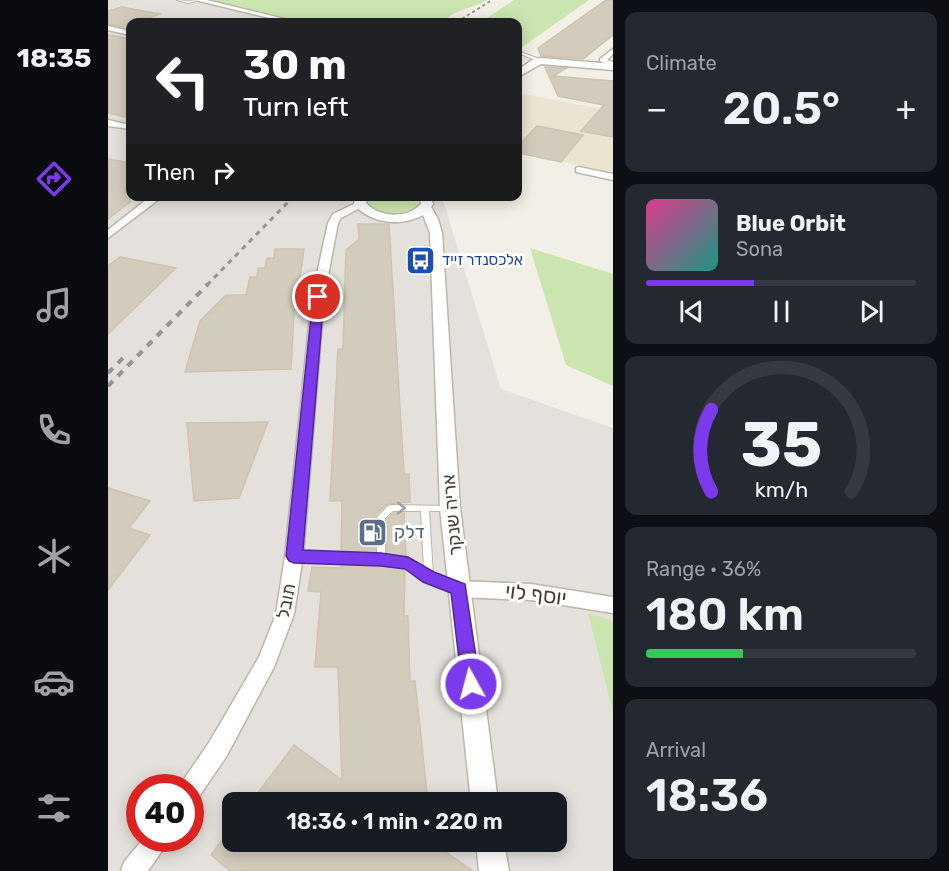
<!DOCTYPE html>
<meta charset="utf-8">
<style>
:root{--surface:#171b24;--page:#242831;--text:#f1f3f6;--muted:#9ea1a6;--line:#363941;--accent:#7c3aed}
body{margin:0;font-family:Rubik,Heebo,sans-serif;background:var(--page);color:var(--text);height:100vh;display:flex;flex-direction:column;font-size:22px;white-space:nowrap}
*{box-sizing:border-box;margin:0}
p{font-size:20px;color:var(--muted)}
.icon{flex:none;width:33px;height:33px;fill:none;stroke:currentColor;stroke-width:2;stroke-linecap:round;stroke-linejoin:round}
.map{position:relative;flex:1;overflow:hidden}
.panel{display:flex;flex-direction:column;gap:12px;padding:12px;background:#0d0f14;width:336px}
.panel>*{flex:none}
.top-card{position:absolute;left:18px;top:18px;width:396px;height:183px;border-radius:12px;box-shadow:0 3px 15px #0003;background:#202124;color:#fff;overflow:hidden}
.speed{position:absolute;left:18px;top:774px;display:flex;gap:12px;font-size:30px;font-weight:700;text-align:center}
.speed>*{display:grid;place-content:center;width:78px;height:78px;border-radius:50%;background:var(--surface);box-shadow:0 3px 15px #0003;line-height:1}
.speed .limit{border:9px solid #d22;background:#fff;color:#111}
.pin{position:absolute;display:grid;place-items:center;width:51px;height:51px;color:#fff;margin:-26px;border:3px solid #fff;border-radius:50%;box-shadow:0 2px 6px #0007}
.me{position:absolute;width:66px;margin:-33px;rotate:353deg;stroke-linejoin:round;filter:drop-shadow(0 0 4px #0008)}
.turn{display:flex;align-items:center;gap:21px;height:126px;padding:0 18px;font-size:27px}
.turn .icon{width:78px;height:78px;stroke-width:2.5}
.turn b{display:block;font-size:42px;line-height:51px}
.then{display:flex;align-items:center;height:57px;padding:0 18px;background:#0003;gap:12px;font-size:22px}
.big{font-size:45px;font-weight:600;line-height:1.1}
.panel .widget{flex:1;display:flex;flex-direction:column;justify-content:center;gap:9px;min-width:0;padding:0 21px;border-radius:12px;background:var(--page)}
.panel .dial{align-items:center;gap:0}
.dial svg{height:156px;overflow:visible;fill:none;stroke:var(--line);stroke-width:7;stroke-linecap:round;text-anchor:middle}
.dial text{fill:var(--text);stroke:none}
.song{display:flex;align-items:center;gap:18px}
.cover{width:72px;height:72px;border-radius:9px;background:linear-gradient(135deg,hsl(330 70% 55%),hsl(170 70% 35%))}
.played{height:6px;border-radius:3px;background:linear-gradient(90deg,var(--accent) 40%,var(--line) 40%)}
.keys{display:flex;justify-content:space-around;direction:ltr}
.heat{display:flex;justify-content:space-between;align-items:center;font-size:33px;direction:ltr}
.charge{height:9px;border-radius:4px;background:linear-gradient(90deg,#34c759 36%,var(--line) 0)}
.trip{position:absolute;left:114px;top:792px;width:345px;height:60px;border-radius:12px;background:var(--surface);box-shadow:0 3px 15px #0003;font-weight:600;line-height:60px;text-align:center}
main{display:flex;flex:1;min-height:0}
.tab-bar{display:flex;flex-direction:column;width:108px;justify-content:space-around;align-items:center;background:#090b0e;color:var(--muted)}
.tab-bar .icon{width:42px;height:42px}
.tab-bar .active{color:var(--accent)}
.tab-bar b{font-size:27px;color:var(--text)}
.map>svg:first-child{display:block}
.industrial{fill:#e4e0db;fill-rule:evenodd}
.education{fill:#ebe4d0}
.green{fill:#cbe5b0}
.building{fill:#d3cbbc;stroke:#cec3af;stroke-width:1.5}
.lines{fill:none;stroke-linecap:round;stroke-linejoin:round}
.service-casing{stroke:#bdb7a9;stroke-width:2}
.minor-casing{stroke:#bdb7a9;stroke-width:3}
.tertiary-casing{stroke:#bdb7a9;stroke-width:3}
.service{fill:#fff;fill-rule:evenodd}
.minor{fill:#fff;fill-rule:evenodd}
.tertiary{fill:#fff;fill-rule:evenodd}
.rail-far2{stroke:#959595;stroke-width:2;stroke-dasharray:3 3;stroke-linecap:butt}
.rail-far1{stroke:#959595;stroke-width:3;stroke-dasharray:5 5;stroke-linecap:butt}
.rail{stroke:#959595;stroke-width:4;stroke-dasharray:7 7;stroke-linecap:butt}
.oneway{stroke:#a29f9a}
.route{fill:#7c3aed;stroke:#51269a;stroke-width:1.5}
.labels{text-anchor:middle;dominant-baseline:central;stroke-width:6;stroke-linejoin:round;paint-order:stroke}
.far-transit-label{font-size:15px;fill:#164399;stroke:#fff;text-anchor:start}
.street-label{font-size:18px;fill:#443f35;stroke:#fff}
.service-label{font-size:18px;fill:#4e5e75;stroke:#fff;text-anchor:start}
.near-street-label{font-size:21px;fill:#443f35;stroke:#fff}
</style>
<main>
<nav class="tab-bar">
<b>18:35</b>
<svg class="icon active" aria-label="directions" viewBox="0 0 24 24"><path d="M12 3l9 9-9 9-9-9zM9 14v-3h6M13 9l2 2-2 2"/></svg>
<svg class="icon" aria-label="music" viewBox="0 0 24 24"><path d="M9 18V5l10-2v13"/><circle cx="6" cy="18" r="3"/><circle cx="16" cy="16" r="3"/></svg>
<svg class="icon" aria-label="phone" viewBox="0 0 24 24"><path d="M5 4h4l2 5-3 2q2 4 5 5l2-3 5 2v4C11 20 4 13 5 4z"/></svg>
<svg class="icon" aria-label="climate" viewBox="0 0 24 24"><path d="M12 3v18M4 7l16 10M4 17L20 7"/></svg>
<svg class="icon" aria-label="car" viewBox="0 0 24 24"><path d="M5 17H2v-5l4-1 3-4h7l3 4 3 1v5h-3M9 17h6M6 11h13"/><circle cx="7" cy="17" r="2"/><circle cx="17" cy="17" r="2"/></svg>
<svg class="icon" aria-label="filters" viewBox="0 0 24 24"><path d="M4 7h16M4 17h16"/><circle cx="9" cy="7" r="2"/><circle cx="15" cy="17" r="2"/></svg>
</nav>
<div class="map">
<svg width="505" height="871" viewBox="0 0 505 871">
<rect width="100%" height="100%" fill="#f2efe6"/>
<path class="industrial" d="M 0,0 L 90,0 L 183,22 L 22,22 L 22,196 L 334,197 L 393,389 L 505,428 L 505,871 L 0,871 ZM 32,788 L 82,788 L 82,838 L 32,838 ZM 124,802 L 448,802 L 448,842 L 124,842 Z"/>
<polygon class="education" points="410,93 505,111 505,173 410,152"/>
<g class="green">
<path d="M 104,0 L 379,0 C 362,10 348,8 335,22 L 194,22 Z"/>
<polygon points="406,0 481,0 410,50 410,22 373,22"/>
<path d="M 260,197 L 309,197 L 311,204 C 300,218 265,219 258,201 Z"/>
<polygon points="422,248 505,274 505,386 458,365"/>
<polygon points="480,613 505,621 505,713"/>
</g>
<g class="building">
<polygon points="498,0 505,0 505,35 475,59 433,56 430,48"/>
<polygon points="14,7 52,14 15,27 0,24 0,11"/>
<polygon points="0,35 22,39 22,118 0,113"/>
<polygon points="437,67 459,68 445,76 505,81 505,137 473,131 496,105 450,96"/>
<polygon points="429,126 475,135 453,162 410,153 410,146"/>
<polygon points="0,159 22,163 22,202 0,219"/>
<polygon points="250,224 281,224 296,474 301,474 302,502 279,504 267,515 267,553 233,551 234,501 222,501 230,349 235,349 238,250 251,239"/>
<polygon points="167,249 196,249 190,291 187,291 183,369 77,372 92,321 118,295 138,295 142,277 149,277 150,268 157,268 159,258 166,258"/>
<polygon points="12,257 68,268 0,334 0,266"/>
<polygon points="160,422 131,498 86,501 79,423"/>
<polygon points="0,488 42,501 21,528 42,535 0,590"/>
<polygon points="286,513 296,513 298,556 279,554 279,519"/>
<polygon points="233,563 297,568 296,616 300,616 302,681 307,681 320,802 143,802 186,745 234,780 230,667 207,667 213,592 200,591 204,567 233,568"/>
<polygon points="124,827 124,842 323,842 365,871 122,871 103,855"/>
</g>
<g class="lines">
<defs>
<g id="service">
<polygon points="69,0 80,1 91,0 80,3"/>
<polygon points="410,51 434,60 435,61 432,62 410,53"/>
<path d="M 283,505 L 343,506 L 344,508 L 343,510 L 340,511 L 321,511 L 325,575 L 353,585 L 355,588 L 353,591 L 350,592 L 318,580 L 299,566 L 273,563 L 183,559 L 182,556 L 183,553 L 186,552 L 269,555 L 269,517 L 280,506 ZM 285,511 L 313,511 L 316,569 L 301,559 L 277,556 L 277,518 Z"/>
</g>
<g id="minor">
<polygon points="0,26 22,31 22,35 0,30"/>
<polygon points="505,49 505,54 499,60 505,62 505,67 492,61 492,59"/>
<polygon points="0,120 22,125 22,129 0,126"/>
<polygon points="471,167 505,174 505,180 468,172 468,168"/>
<polygon points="43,196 55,196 0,238 0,230"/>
<polygon points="252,201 256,202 256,206 233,218 230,223 216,297 195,556 186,614 166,667 118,757 90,798 82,801 82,788 72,788 74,782 102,741 151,657 168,614 177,556 204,297 220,223 225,214"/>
<polygon points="351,581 423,584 505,597 505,613 423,600 351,597 345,594 342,589 345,584"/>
<polygon points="36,838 63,838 40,871 13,871 16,862"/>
</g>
<g id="tertiary">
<polygon points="87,0 99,0 189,22 178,22"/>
<polygon points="433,58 505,64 505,70 433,64 410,77 410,70 424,60"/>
<path d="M 247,196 L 259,196 L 258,203 C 272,218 299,219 313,204 L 312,196 L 322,196 L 325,204 L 323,207 L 330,219 L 334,233 L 352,508 L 390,802 L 363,802 L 332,508 L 322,233 L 315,215 C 293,227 262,224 246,204 Z"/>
<polygon points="368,842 396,842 401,871 371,871"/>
</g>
</defs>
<use href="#service" class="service-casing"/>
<use href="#minor" class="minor-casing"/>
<use href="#tertiary" class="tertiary-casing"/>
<use href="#service" class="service"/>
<use href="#minor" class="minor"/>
<use href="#tertiary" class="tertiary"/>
<polyline class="rail-far2" points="349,22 384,0"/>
<polyline class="rail-far1" points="99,285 186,196"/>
<g class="rail">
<polyline points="0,373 15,358"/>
<polyline points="0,386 100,284"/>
</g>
</g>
<defs><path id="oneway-chevron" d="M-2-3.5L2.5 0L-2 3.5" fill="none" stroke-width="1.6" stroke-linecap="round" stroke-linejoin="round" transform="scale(1.5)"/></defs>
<use class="oneway" href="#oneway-chevron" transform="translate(293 508)"/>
<polygon class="route" points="210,294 216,297 195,550 273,553 300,557 326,572 357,584 372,684 369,690 363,693 356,690 354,684 343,593 315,582 297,569 273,566 186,563 181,561 178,556 205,297"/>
<defs>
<symbol id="bus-square" viewBox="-11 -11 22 22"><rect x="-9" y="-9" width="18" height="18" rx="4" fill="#1a4fb4" stroke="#fff"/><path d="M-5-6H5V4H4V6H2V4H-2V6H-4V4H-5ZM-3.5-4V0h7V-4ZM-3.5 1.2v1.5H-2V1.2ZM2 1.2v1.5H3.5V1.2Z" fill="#fff"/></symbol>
<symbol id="fuel-square" viewBox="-11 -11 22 22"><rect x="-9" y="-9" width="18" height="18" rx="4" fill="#5c6f8a" stroke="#fff"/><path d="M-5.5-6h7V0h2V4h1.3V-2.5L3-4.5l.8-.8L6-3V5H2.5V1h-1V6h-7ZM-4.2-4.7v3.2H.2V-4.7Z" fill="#fff"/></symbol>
</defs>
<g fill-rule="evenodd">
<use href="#bus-square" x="296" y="244" width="33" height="33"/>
<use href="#fuel-square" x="248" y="516" width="33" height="33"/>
</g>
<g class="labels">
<g class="far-transit-label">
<text x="334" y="260">אלכסנדר זייד</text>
</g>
<g class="street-label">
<text transform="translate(344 515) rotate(-95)">אריה שנקר</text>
<text transform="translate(178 601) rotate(-78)">תובל</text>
</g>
<g class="service-label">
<text x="286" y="532">דלק</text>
</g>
<g class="near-street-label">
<text transform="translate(428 594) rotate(7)">יוסף לוי</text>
</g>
</g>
</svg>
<div class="speed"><div class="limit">40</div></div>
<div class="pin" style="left:210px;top:297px;background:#d93025"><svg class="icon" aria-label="arrive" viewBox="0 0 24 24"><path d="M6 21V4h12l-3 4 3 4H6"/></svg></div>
<svg class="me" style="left:363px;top:684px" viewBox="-20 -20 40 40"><circle r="17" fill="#7c3aed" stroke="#fff" stroke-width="3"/><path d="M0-11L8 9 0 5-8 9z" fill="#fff"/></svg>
<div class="trip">18:36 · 1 min · 220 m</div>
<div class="top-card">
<div class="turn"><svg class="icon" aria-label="left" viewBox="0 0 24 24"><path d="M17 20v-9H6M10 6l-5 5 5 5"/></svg><div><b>30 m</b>Turn left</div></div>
<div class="then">Then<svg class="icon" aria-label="right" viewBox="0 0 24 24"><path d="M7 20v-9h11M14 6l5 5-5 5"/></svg></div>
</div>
</div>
<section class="panel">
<div class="widget"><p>Climate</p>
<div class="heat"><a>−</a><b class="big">20.5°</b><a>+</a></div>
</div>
<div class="widget">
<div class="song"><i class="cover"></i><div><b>Blue Orbit</b><p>Sona</p></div></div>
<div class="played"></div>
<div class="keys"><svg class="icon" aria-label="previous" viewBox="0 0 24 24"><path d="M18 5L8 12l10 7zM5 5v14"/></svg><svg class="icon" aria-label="pause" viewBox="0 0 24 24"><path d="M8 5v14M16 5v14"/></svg><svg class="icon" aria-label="next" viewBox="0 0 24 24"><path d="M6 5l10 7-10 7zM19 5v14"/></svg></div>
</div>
<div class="widget dial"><svg viewBox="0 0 100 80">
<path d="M14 69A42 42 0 1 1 86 69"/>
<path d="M14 69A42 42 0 0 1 14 27" stroke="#7c3aed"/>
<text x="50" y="56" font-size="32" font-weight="700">35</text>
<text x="50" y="72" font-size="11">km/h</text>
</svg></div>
<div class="widget"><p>Range · 36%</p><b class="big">180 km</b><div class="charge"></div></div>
<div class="widget"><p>Arrival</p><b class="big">18:36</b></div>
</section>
</main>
